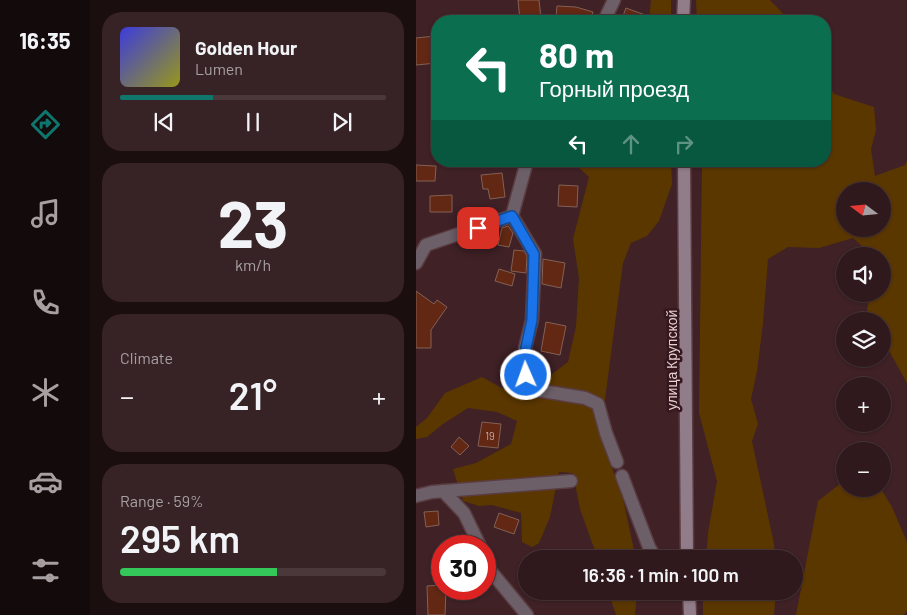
<!DOCTYPE html>
<meta charset="utf-8">
<style>
:root{--surface:#2f191c;--page:#372225;--text:#f1f3f6;--muted:#a7a0a3;--line:#4a383b;--accent:#0f766e}
body{margin:0;font-family:Barlow,sans-serif;background:var(--page);color:var(--text);height:100vh;display:flex;flex-direction:column;font-size:19px;white-space:nowrap}
*{box-sizing:border-box;margin:0}
p{font-size:16px;color:var(--muted)}
.icon{flex:none;width:28px;height:28px;fill:none;stroke:currentColor;stroke-width:2;stroke-linecap:round;stroke-linejoin:round}
.map{position:relative;flex:1;overflow:hidden}
.details{display:flex;flex-direction:column;gap:12px;padding:12px;background:#1a0e0f;width:326px}
.details>*{flex:none}
.guide{position:absolute;left:15px;top:15px;width:400px;height:152px;border-radius:20px;box-shadow:0 1px 4px #0004,0 0 0 1px var(--line);background:#0b6e4f;color:#fff;overflow:hidden}
.needle{width:32px;rotate:286deg}
.buttons{position:absolute;left:420px;top:182px;display:grid;gap:10px}
.buttons a{display:grid;place-items:center;width:55px;height:55px;border-radius:50%;background:var(--surface);box-shadow:0 1px 4px #0004,0 0 0 1px var(--line);font-size:25px}
.speed{position:absolute;left:15px;top:535px;display:flex;gap:10px;font-size:25px;font-weight:700;text-align:center}
.speed>*{display:grid;place-content:center;width:65px;height:65px;border-radius:50%;background:var(--surface);box-shadow:0 1px 4px #0004,0 0 0 1px var(--line);line-height:1}
.speed .limit{border:8px solid #d22;background:#fff;color:#111}
.pin{position:absolute;display:grid;place-items:center;width:42px;height:42px;color:#fff;margin:-21px;border-radius:10px;box-shadow:0 2px 8px #0006}
.me{position:absolute;width:55px;margin:-28px;rotate:358deg;stroke-linejoin:round;filter:drop-shadow(0 0 4px #0008)}
.turn{display:flex;align-items:center;gap:18px;height:105px;padding:0 25px;font-size:22px}
.turn .icon{width:65px;height:65px;stroke-width:2.5}
.turn b{display:block;font-size:35px;line-height:42px}
.lanes{display:flex;align-items:center;height:48px;padding:0 25px;background:#0003;justify-content:center;gap:25px;direction:ltr}
.lanes .off{opacity:.35}
.big{font-size:38px;font-weight:600;line-height:1.1}
.details .widget{flex:1;display:flex;flex-direction:column;justify-content:center;gap:8px;min-width:0;padding:0 18px;border-radius:20px;background:var(--page)}
.details .dial{align-items:center;gap:0}
.dial b{font-size:65px;line-height:1}
.song{display:flex;align-items:center;gap:15px}
.cover{width:60px;height:60px;border-radius:8px;background:linear-gradient(135deg,hsl(240 70% 55%),hsl(60 70% 35%))}
.played{height:5px;border-radius:2px;background:linear-gradient(90deg,var(--accent) 35%,var(--line) 35%)}
.keys{display:flex;justify-content:space-around;direction:ltr}
.heat{display:flex;justify-content:space-between;align-items:center;font-size:28px;direction:ltr}
.charge{height:8px;border-radius:4px;background:linear-gradient(90deg,#34c759 59%,var(--line) 0)}
.trip{position:absolute;left:102px;top:550px;width:285px;height:50px;border-radius:25px;background:var(--surface);box-shadow:0 1px 4px #0004,0 0 0 1px var(--line);font-weight:600;line-height:50px;text-align:center}
main{display:flex;flex:1;min-height:0}
.tab-bar{display:flex;flex-direction:column;width:90px;justify-content:space-around;align-items:center;background:#130a0b;color:var(--muted)}
.tab-bar .icon{width:35px;height:35px}
.tab-bar .current{color:var(--accent)}
.tab-bar b{font-size:22px;color:var(--text)}
.map>svg:first-child{display:block}
.green{fill:#5b3700;fill-rule:evenodd}
.building{fill:#622813;stroke:#836156}
.lines{fill:none;stroke-linecap:round;stroke-linejoin:round}
.street-casing{stroke:#5a3d42;stroke-width:15}
.secondary-casing{stroke:#5a3d42;stroke-width:15}
.street{stroke:#6c5f68;stroke-width:12}
.secondary{stroke:#917c8a;stroke-width:12}
.route-casing{stroke:#114b97;stroke-width:12}
.route{stroke:#1a73e8;stroke-width:9}
.labels{text-anchor:middle;dominant-baseline:central;stroke-width:5;stroke-linejoin:round;paint-order:stroke}
.number-label{font-size:11px;fill:#c5a7a4}
.street-label{font-size:14px;fill:#e6d1d4;stroke:#35171d}
</style>
<main>
<nav class="tab-bar">
<b>16:35</b>
<svg class="icon current" aria-label="directions" viewBox="0 0 24 24"><path d="M12 3l9 9-9 9-9-9zM9 14v-3h6M13 9l2 2-2 2"/></svg>
<svg class="icon" aria-label="music" viewBox="0 0 24 24"><path d="M9 18V5l10-2v13"/><circle cx="6" cy="18" r="3"/><circle cx="16" cy="16" r="3"/></svg>
<svg class="icon" aria-label="phone" viewBox="0 0 24 24"><path d="M5 4h4l2 5-3 2q2 4 5 5l2-3 5 2v4C11 20 4 13 5 4z"/></svg>
<svg class="icon" aria-label="climate" viewBox="0 0 24 24"><path d="M12 3v18M4 7l16 10M4 17L20 7"/></svg>
<svg class="icon" aria-label="car" viewBox="0 0 24 24"><path d="M5 17H2v-5l4-1 3-4h7l3 4 3 1v5h-3M9 17h6M6 11h13"/><circle cx="7" cy="17" r="2"/><circle cx="17" cy="17" r="2"/></svg>
<svg class="icon" aria-label="filters" viewBox="0 0 24 24"><path d="M4 7h16M4 17h16"/><circle cx="9" cy="7" r="2"/><circle cx="15" cy="17" r="2"/></svg>
</nav>
<section class="details">
<div class="widget">
<div class="song"><i class="cover"></i><div><b>Golden Hour</b><p>Lumen</p></div></div>
<div class="played"></div>
<div class="keys"><svg class="icon" aria-label="previous" viewBox="0 0 24 24"><path d="M18 5L8 12l10 7zM5 5v14"/></svg><svg class="icon" aria-label="pause" viewBox="0 0 24 24"><path d="M8 5v14M16 5v14"/></svg><svg class="icon" aria-label="next" viewBox="0 0 24 24"><path d="M6 5l10 7-10 7zM19 5v14"/></svg></div>
</div>
<div class="widget dial"><b>23</b><p>km/h</p></div>
<div class="widget"><p>Climate</p>
<div class="heat"><a>−</a><b class="big">21°</b><a>+</a></div>
</div>
<div class="widget"><p>Range · 59%</p><b class="big">295 km</b><div class="charge"></div></div>
</section>
<div class="map">
<svg width="491" height="615" viewBox="0 0 491 615">
<rect width="100%" height="100%" fill="#3f2126"/>
<g class="green">
<polygon points="235,0 255,0 255,21 233,21"/>
<polygon points="280,0 354,0 374,21 281,21"/>
<path d="M 409,80 L 418,94 L 458,107 L 460,130 L 455,149 L 459,176 L 489,165 L 491,161 L 491,383 L 466,338 L 466,321 L 457,321 L 451,310 L 454,294 L 466,294 L 466,256 L 457,256 L 437,238 L 403,248 L 372,247 L 352,259 L 347,323 L 341,371 L 335,399 L 342,424 L 336,441 L 358,544 L 359,559 L 290,559 L 292,533 L 301,481 L 283,413 L 286,161 L 409,161 ZM 466,191 L 466,229 L 429,229 L 429,191 Z"/>
<polygon points="161,161 255,161 256,184 243,221 231,236 215,243 207,263 184,437 206,494 220,559 182,559 164,509 157,473 143,472 134,517 123,543 116,547 106,542 105,513 76,505 63,506 47,501 37,469 60,463 95,444 101,421 81,412 52,408 27,424 11,437 0,439 0,427 11,418 29,393 66,377 104,398 152,362 160,327 163,278 157,239 173,177 160,165"/>
<polygon points="429,480 429,489 465,489 476,507 491,542 491,611 488,615 380,615 402,501"/>
<polygon points="192,591 221,591 219,615 200,615"/>
<polygon points="287,591 360,591 358,615 287,615"/>
</g>
<g class="building">
<polygon points="102,0 123,0 125,18 104,21"/>
<polygon points="141,6 160,7 177,12 174,21 154,21 155,19 140,18"/>
<polygon points="210,8 243,20 243,21 205,21"/>
<polygon points="19,36 21,63 0,65 0,38"/>
<polygon points="0,165 20,166 19,181 0,181"/>
<polygon points="86,173 89,197 74,199 72,189 67,189 65,175"/>
<polygon points="143,185 162,186 161,207 142,206"/>
<polygon points="36,195 36,212 14,212 14,196"/>
<polygon points="92,226 97,233 93,247 82,245 86,228"/>
<polygon points="98,250 108,251 111,256 110,273 95,271"/>
<polygon points="127,259 149,263 145,288 126,284"/>
<polygon points="83,269 99,274 96,286 79,281"/>
<polygon points="0,291 18,304 21,300 31,307 15,330 15,348 0,348"/>
<polygon points="130,322 150,326 144,355 125,351"/>
<polygon points="66,422 85,424 82,448 62,446"/>
<polygon points="43,437 53,446 44,455 35,447"/>
<polygon points="22,511 23,525 10,527 8,512"/>
<polygon points="83,513 103,520 98,534 78,527"/>
<polygon points="26,585 26,589 30,589 29,615 12,615 11,586"/>
</g>
<g class="lines">
<defs>
<g id="street">
<polyline points="188,21 198,0"/>
<polyline points="96,216 119,254 116,320 109,348 110,375 114,389 169,398 182,404 190,433 201,462"/>
<polyline points="0,263 10,245 96,216 111,161"/>
<polyline points="206,476 233,547 240,559"/>
<polyline points="27,491 48,513 64,546"/>
<polyline points="0,496 16,492 155,481"/>
<polyline points="69,560 72,568 111,615"/>
</g>
<g id="secondary">
<polyline points="267,21 268,0"/>
<polyline points="268,161 271,559"/>
<polyline points="273,591 274,615"/>
</g>
</defs>
<use href="#street" class="street-casing"/>
<use href="#secondary" class="secondary-casing"/>
<use href="#street" class="street"/>
<use href="#secondary" class="secondary"/>
</g>
<g class="lines">
<defs>
<polyline id="route" points="62,228 96,216 118,254 116,320 110,348 110,375"/>
</defs>
<use href="#route" class="route-casing"/>
<use href="#route" class="route"/>
</g>
<g class="labels">
<g class="number-label">
<text x="74" y="435">19</text>
</g>
<g class="street-label">
<text transform="translate(255 360) rotate(-90)">улица Крупской</text>
</g>
</g>
</svg>
<div class="buttons">
<a><svg class="needle" viewBox="-14 -14 28 28"><path d="M0-13l5 13h-10z" fill="#e53935"/><path d="M0 13l5-13h-10z" fill="#a7a0a3"/></svg></a>
<a><svg class="icon" aria-label="sound" viewBox="0 0 24 24"><path d="M4 9h4l5-4v14l-5-4H4zM17 9q2 3 0 6"/></svg></a>
<a><svg class="icon" aria-label="layers" viewBox="0 0 24 24"><path d="M12 4l9 5-9 5-9-5zM3 14l9 5 9-5"/></svg></a>
<a>+</a>
<a>−</a>
</div>
<div class="speed"><div class="limit">30</div></div>
<div class="pin" style="left:62px;top:228px;background:#d93025"><svg class="icon" aria-label="arrive" viewBox="0 0 24 24"><path d="M6 21V4h12l-3 4 3 4H6"/></svg></div>
<svg class="me" style="left:110px;top:375px" viewBox="-20 -20 40 40"><circle r="17" fill="#1a73e8" stroke="#fff" stroke-width="3"/><path d="M0-11L8 9 0 5-8 9z" fill="#fff"/></svg>
<div class="trip">16:36 · 1 min · 100 m</div>
<div class="guide">
<div class="turn"><svg class="icon" aria-label="left" viewBox="0 0 24 24"><path d="M17 20v-9H6M10 6l-5 5 5 5"/></svg><div><b>80 m</b>Горный проезд</div></div>
<div class="lanes"><svg class="icon" aria-label="left" viewBox="0 0 24 24"><path d="M17 20v-9H6M10 6l-5 5 5 5"/></svg><svg class="icon off" aria-label="ahead" viewBox="0 0 24 24"><path d="M12 20V5M6 11l6-6 6 6"/></svg><svg class="icon off" aria-label="right" viewBox="0 0 24 24"><path d="M7 20v-9h11M14 6l5 5-5 5"/></svg></div>
</div>
</div>
</main>
